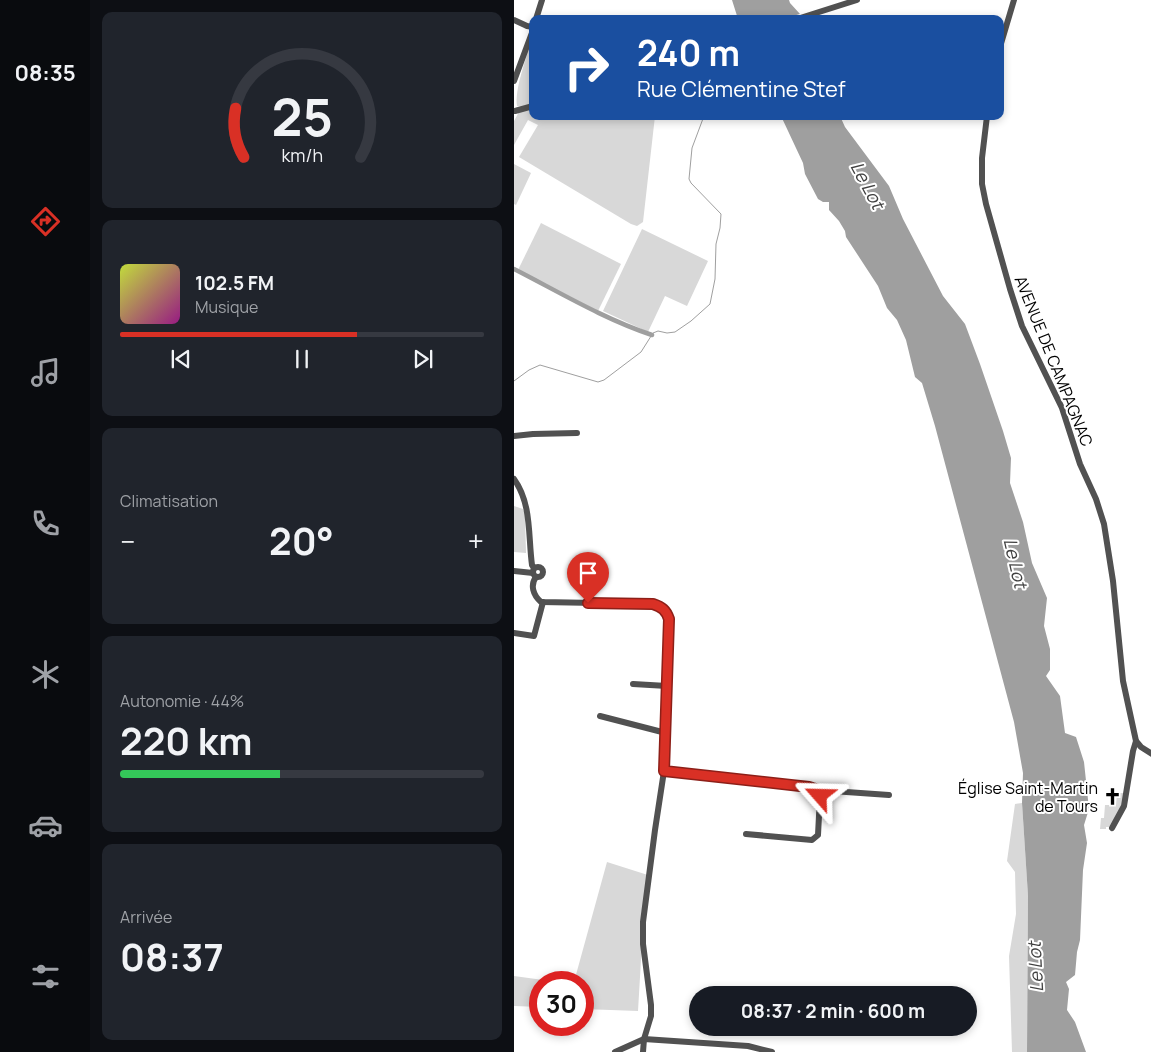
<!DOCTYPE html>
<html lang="fr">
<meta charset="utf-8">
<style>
:root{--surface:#171b24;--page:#20242c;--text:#f1f3f6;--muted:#9ea1a6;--line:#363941;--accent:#d93025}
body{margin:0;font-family:Manrope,sans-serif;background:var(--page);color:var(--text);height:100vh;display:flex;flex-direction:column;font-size:19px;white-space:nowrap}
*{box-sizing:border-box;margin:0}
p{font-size:16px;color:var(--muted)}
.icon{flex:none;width:28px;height:28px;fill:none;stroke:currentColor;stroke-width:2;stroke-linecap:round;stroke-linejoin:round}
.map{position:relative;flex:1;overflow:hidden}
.details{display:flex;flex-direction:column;gap:12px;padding:12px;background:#0d0f14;width:424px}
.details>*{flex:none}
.guide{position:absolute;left:15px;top:15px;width:475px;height:105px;border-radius:10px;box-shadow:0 2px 8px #0003;background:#1a4fa0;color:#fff;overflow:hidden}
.speed{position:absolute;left:15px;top:971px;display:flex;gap:10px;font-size:25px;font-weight:700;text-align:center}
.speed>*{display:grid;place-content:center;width:65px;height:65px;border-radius:50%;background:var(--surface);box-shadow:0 2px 8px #0003;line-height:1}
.speed .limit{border:8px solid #d22;background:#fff;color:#111}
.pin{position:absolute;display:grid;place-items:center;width:42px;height:42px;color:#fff;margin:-51px -21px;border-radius:50% 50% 50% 0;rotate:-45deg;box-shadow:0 0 5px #0007}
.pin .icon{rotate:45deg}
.me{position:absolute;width:55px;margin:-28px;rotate:295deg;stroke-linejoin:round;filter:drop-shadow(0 0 4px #0008)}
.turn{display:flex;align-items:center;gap:18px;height:105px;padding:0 25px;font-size:22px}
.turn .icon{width:65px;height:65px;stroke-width:2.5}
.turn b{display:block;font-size:35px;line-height:42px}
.big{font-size:38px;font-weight:700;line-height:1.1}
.details .widget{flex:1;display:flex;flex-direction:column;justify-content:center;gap:8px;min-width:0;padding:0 18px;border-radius:10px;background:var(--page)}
.details .dial{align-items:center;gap:0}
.dial svg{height:130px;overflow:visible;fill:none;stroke:var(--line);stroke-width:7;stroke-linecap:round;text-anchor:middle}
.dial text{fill:var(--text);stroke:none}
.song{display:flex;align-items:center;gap:15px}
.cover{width:60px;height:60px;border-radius:8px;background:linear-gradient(135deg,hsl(70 70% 55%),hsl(310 70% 35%))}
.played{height:5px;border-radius:2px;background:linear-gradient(90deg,var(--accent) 65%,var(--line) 65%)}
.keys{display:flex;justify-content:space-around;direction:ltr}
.heat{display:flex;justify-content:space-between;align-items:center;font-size:28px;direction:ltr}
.charge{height:8px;border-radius:4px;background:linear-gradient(90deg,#34c759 44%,var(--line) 0)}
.trip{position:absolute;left:175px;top:986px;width:288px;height:50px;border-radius:25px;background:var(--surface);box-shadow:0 2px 8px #0003;font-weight:700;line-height:50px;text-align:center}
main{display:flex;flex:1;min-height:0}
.tabs{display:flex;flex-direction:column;width:90px;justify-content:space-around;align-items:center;background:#090b0e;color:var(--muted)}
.tabs .icon{width:35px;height:35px}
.tabs .on{color:var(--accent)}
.tabs b{font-size:22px;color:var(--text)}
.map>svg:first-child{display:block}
.green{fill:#d8d8d8}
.water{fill:#9f9f9f}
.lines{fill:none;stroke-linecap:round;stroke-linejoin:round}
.stream{stroke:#9f9f9f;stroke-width:1}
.canal{stroke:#9f9f9f;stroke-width:4.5}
.minor{stroke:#515151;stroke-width:6}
.route-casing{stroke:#8d1f18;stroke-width:12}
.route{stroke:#d93025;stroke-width:9}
.labels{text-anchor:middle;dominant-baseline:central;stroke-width:4;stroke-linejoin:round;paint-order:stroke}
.street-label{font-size:16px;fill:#000;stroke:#fff}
.poi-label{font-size:16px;fill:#000;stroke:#fff;text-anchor:end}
.water-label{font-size:18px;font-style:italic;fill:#404040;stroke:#fff}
</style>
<main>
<nav class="tabs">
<b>08:35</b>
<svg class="icon on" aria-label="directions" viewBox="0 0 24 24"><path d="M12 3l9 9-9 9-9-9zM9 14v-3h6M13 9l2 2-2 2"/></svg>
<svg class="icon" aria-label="music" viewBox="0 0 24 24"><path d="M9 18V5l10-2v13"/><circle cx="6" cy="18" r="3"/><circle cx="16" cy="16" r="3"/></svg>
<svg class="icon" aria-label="phone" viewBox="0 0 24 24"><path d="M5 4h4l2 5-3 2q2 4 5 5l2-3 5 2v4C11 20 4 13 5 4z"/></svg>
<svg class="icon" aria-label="climate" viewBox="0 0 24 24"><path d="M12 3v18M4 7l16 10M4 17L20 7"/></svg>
<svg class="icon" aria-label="car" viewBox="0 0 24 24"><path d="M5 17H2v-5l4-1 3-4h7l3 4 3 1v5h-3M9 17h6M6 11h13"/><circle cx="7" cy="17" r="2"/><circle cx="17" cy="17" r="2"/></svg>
<svg class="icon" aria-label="filters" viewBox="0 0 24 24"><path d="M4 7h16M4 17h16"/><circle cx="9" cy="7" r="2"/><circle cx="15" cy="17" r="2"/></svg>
</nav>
<section class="details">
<div class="widget dial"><svg viewBox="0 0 100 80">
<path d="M14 69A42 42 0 1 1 86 69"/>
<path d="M14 69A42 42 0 0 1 9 39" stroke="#d93025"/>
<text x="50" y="56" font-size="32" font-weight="700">25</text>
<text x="50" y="72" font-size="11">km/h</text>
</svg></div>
<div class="widget">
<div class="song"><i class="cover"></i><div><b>102.5 FM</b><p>Musique</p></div></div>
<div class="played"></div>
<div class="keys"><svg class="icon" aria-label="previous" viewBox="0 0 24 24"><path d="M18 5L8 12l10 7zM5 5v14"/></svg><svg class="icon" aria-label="pause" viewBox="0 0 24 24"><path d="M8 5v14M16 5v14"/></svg><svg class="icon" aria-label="next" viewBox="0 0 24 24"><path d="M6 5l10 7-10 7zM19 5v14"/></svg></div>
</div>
<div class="widget"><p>Climatisation</p>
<div class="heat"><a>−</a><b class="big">20°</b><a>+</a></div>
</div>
<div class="widget"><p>Autonomie · 44%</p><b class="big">220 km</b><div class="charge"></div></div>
<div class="widget"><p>Arrivée</p><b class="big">08:37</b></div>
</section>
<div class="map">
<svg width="638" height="1052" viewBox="0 0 638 1052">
<rect width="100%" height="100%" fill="#fff"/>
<g class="green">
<path d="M 19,38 L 19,103 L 7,107 L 3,106 C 0,91 13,54 19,38 Z"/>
<polygon points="19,106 19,116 141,116 129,222 123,226 117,224 5,157 24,125 14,120 0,145 0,121 6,110"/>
<polygon points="0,164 17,173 2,205 0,204"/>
<polygon points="27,223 107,264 84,311 4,270"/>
<polygon points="128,229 194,261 173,306 151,296 134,332 89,311"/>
<polygon points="0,506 9,509 11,514 12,553 0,552"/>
<polygon points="603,793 610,793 608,807 595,827 592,827 592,829 586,829 587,818 590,818 591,805 602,805"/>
<polygon points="508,803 514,896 513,1052 498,1052 495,956 502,914 501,872 493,861 501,804"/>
<polygon points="93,862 137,876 129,926 124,1011 69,1009 69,982 60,982"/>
<polygon points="0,976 44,982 26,982 26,1007 0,1006"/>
</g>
<g class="water">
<polygon points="218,0 275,0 276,3 286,14 268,19 224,19"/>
<polygon points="267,116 326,116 331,127 375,186 389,219 429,296 451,324 466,364 489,431 497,458 496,483 509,522 518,563 533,598 530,626 536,649 536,670 532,676 546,696 551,733 562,737 570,762 575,809 570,825 573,843 569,870 566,940 563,952 561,975 552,982 555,989 553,1010 561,1022 572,1052 513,1052 514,896 508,803 509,773 500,722 421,426 408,383 401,377 392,340 383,320 373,308 364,286 332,237 331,231 325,221 315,210 315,202 309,202 304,199 291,174 289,163"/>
</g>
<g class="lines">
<polyline class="stream" points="0,381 15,370 26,365 84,382 90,380 127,352 139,333 144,331 153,333 161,332 177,321 196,304 201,279 202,244 206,228 207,214 177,183 175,179 178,148 190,116"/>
<path class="canal" d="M 0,269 C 45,292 90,319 138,335"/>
<g class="minor">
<polyline points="22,19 28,0"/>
<polyline points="283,19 343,0"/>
<polyline points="0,20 13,26 19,27"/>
<polyline points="486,47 500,0"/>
<polyline points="0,81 19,30"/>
<polyline points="1,111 19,106"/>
<polyline points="473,116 468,158 468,184 472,204 496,289 508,326 548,408 566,464 582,499 590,524 599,581 609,681 622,741 627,747 638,754"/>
<polyline points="0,436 19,434 63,433"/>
<path d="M 0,479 C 18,504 14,536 18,565 L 20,568"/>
<circle cx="24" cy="572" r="5"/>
<polyline points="0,571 19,573"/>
<path d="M 22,577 C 16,585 19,595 27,602 L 139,604 L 150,609 L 155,619 L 150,771 L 141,830 L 129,922 L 129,944 L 137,1005 L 137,1016 L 130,1039 L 129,1052"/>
<polyline points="0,633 20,636 29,602"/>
<polyline points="119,684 153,686"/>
<polyline points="86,716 152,733"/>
<polyline points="150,771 295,787 304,790 306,796 304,835 298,840 232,834"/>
<polyline points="304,790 375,795"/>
<polyline points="598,828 610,806 619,751 622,741"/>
<polyline points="101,1052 130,1039 234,1046 258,1052"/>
</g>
</g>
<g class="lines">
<defs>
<path id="route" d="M 74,603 L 139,604 C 148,607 152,610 155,619 L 150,771 L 295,787 L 304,790 L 306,796"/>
</defs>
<use href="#route" class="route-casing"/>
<use href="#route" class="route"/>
</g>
<defs>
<symbol id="church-bare" viewBox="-9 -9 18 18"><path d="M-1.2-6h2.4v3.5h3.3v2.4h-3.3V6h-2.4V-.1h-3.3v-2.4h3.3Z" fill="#000" stroke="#fff" stroke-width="2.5" paint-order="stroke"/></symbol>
</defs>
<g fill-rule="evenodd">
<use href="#church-bare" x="586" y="784" width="25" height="25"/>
</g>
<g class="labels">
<g class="street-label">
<text transform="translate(540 361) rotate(68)">AVENUE DE CAMPAGNAC</text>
</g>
<g class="poi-label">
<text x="584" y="788">Église Saint-Martin<tspan x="584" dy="18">de Tours</tspan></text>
</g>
<g class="water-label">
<text transform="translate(354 185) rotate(62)">Le Lot</text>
<text transform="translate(502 563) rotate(77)">Le Lot</text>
<text transform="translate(521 967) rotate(-93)">Le Lot</text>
</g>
</g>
</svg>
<div class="speed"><div class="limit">30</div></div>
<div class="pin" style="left:74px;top:603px;background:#d93025"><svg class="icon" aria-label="arrive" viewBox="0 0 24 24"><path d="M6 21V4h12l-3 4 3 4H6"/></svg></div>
<svg class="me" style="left:306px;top:796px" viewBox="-20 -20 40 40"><path d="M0-17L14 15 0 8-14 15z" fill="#d93025" stroke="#fff" stroke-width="4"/></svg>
<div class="trip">08:37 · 2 min · 600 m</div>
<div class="guide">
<div class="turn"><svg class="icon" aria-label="right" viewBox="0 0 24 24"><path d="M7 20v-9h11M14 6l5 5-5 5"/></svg><div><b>240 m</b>Rue Clémentine Stef</div></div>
</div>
</div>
</main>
